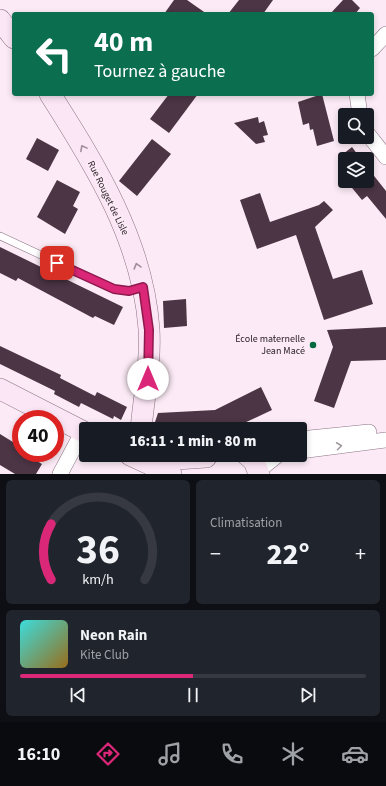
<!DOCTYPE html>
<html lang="fr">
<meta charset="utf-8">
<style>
:root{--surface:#171b24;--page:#20242c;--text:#f1f3f6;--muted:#9ea1a6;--line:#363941;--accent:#db2777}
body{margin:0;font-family:"Source Sans 3",sans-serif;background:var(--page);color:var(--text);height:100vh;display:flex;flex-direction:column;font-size:15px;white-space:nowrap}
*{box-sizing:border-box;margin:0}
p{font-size:13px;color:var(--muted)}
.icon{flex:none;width:22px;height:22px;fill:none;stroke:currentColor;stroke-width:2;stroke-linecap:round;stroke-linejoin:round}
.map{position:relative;height:474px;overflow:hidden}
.details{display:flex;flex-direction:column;gap:6px;padding:6px;background:#0d0f14;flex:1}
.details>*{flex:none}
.guide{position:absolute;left:12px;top:12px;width:362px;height:84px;border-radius:4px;box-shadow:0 2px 6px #0003;background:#0b6e4f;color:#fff;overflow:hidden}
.fabs{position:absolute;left:338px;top:108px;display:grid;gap:8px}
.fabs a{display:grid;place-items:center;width:36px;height:36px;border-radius:4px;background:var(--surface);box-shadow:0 2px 6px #0003;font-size:20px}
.speed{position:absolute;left:12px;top:410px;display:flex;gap:8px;font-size:20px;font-weight:700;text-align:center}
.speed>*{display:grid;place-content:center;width:52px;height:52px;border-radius:50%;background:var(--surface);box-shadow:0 2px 6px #0003;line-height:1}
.speed .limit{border:6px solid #d22;background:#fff;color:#111}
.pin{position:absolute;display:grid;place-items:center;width:34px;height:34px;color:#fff;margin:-17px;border-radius:8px;box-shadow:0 2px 6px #0006}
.me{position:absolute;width:44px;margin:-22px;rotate:0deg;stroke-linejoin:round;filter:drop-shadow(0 0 3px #0008)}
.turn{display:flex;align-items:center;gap:14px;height:84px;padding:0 16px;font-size:18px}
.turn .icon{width:52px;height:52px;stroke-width:2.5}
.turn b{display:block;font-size:28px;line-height:34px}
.big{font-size:30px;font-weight:800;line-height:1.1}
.details .card{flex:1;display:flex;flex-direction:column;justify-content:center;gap:6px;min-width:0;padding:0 14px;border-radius:6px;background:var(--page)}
.details .dial{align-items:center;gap:0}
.dial svg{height:104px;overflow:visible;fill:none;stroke:var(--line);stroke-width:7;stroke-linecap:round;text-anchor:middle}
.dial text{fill:var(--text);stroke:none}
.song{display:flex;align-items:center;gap:12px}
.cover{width:48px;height:48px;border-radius:6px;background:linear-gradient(135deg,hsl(180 70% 55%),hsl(40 70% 35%))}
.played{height:4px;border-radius:2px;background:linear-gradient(90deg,var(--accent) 50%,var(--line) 50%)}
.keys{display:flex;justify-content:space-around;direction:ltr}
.heat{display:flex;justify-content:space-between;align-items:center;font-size:22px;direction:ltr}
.details .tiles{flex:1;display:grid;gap:6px;grid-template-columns:1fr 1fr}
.card:last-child{grid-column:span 2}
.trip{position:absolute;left:79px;top:422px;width:228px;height:40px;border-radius:4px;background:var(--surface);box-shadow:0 2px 6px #0003;font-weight:800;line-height:40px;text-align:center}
.dock{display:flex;height:64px;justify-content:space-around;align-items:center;background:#090b0e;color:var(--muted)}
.dock .icon{width:28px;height:28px}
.dock .current{color:var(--accent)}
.dock b{font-size:18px;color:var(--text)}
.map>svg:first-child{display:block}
.building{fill:#4c3545}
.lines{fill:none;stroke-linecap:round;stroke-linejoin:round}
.lane-casing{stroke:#8c7384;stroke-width:8}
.street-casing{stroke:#8c7384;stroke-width:16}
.secondary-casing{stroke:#8c7384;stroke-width:22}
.lane{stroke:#fff;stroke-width:7}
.street{stroke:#fff;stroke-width:15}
.secondary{stroke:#fbe6f5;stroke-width:21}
.oneway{stroke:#9e8e9a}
.oneway2{stroke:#a09c9f}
.route-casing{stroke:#8e194d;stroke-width:10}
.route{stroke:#db2777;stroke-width:7}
.poi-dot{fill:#00693f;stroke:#fcebf6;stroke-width:1.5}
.labels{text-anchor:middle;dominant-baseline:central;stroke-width:4;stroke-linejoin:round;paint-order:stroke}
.street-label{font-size:10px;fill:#2d222a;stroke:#fcebf6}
.poi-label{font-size:10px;fill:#2d222a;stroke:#fcebf6;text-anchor:end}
</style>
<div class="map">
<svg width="386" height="474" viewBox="0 0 386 474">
<rect width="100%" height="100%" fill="#fcebf6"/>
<g class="building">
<polygon points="174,0 187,0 207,14 164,14"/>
<polygon points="239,0 273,0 263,14 228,14"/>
<polygon points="343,0 352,0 360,8 355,14 330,14"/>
<polygon points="169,94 198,94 169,133 150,119"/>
<polygon points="322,94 334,141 317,146 313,129 310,130 309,123 303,125 298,102"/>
<polygon points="258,117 259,123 264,121 268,135 263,136 265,142 256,144 234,123"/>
<polygon points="37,138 59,150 48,171 26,159"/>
<polygon points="152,139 171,154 137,196 119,181"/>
<polygon points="352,147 361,159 345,159 345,167 338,158"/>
<polygon points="367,167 386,191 386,219 367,196 362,200 348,183 350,181 367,181"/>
<polygon points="57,180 80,192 73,206 78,209 65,234 37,217"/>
<polygon points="260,193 270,222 319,205 324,201 333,210 315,227 333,279 362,270 373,304 324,320 296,235 257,249 240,200"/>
<polygon points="0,247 123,307 114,325 95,316 93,318 18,278 16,281 0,273"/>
<polygon points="186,299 187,326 164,328 163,301"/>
<polygon points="386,327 386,360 351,361 334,408 314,401 333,347 327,330"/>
<polygon points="0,346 61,375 60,378 95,396 97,392 127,407 121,420 114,416 113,419 81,403 79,407 54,394 55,391 0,364"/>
<polygon points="261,387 272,410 242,424 193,429 170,429 155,422 158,413 215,410"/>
<polygon points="0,434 21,447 21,453 31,453 34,455 32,458 42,464 36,474 15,474 0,465"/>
</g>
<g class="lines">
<defs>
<polyline id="lane" points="0,236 114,289 129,291 141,288"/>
<g id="street">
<polyline points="372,49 386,34"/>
<polyline points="357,94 360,115"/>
<polyline points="367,133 386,157"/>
<polyline points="300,439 369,432"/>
<polyline points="300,451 386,440"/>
<polyline points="258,471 278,455"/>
<polyline points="60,474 83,431"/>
</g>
<g id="secondary">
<polyline points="0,20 14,38"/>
<path d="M 50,94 C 96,166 143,242 149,329 C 151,364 144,395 141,429"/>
<polyline points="0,389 86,433"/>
<polyline points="130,455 171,474"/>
<polyline points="159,455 176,459 206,457"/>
<polyline points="247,455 254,461 259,474"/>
</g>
</defs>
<use href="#lane" class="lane-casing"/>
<use href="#street" class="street-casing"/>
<use href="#secondary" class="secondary-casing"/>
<use href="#lane" class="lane"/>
<use href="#street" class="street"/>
<use href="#secondary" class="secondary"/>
</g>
<defs><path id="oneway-chevron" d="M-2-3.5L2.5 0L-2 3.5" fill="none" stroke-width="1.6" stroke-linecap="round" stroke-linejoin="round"/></defs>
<g class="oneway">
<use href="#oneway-chevron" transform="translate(83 148) rotate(-118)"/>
<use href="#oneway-chevron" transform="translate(137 266) rotate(-106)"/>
</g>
<use class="oneway2" href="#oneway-chevron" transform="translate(339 446) rotate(-7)"/>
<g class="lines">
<defs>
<polyline id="route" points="57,263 114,289 129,291 143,287 149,330 148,379"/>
</defs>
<use href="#route" class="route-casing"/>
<use href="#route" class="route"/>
</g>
<circle class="poi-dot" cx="313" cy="345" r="4"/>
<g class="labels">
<g class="street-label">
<text transform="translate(108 198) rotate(64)">Rue Rouget de Lisle</text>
</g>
<g class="poi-label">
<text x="305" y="339">École maternelle<tspan x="305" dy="12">Jean Macé</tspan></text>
</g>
</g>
</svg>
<div class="fabs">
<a><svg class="icon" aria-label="search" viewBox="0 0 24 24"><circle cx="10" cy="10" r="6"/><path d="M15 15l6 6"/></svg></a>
<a><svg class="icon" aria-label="layers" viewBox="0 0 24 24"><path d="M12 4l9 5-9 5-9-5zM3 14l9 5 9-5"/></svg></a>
</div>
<div class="speed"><div class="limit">40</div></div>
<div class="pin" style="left:57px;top:263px;background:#d93025"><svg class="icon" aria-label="arrive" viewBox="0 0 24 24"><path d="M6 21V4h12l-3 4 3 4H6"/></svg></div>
<svg class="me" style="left:148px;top:379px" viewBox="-20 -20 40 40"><circle r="19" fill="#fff"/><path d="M0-13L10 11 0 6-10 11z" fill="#db2777"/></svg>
<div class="trip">16:11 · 1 min · 80 m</div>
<div class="guide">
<div class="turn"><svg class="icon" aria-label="left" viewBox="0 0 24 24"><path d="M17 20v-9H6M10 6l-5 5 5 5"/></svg><div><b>40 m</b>Tournez à gauche</div></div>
</div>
</div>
<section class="details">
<div class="tiles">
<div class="card dial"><svg viewBox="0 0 100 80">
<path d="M14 69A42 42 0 1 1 86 69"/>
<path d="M14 69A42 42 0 0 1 14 26" stroke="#db2777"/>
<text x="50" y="56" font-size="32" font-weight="700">36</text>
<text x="50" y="72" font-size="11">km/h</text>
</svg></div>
<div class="card"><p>Climatisation</p>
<div class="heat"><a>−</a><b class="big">22°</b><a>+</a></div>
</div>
<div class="card">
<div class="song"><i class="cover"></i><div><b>Neon Rain</b><p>Kite Club</p></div></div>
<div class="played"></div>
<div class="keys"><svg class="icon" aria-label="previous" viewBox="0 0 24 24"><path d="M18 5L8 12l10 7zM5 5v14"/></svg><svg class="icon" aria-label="pause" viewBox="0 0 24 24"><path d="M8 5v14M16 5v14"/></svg><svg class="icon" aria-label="next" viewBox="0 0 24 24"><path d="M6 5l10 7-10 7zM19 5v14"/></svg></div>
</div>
</div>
</section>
<nav class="dock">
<b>16:10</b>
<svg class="icon current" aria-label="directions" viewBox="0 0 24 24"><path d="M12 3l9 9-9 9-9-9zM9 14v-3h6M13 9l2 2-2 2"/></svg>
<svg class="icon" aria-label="music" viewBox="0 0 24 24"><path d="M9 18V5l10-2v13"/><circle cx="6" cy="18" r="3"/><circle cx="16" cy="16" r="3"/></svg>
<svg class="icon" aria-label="phone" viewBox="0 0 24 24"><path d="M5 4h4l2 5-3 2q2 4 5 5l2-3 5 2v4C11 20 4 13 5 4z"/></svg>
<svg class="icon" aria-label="climate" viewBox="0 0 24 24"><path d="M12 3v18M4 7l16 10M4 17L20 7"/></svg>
<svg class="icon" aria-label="car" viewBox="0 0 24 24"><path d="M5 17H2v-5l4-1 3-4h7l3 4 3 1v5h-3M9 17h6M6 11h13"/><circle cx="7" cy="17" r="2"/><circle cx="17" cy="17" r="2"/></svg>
</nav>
